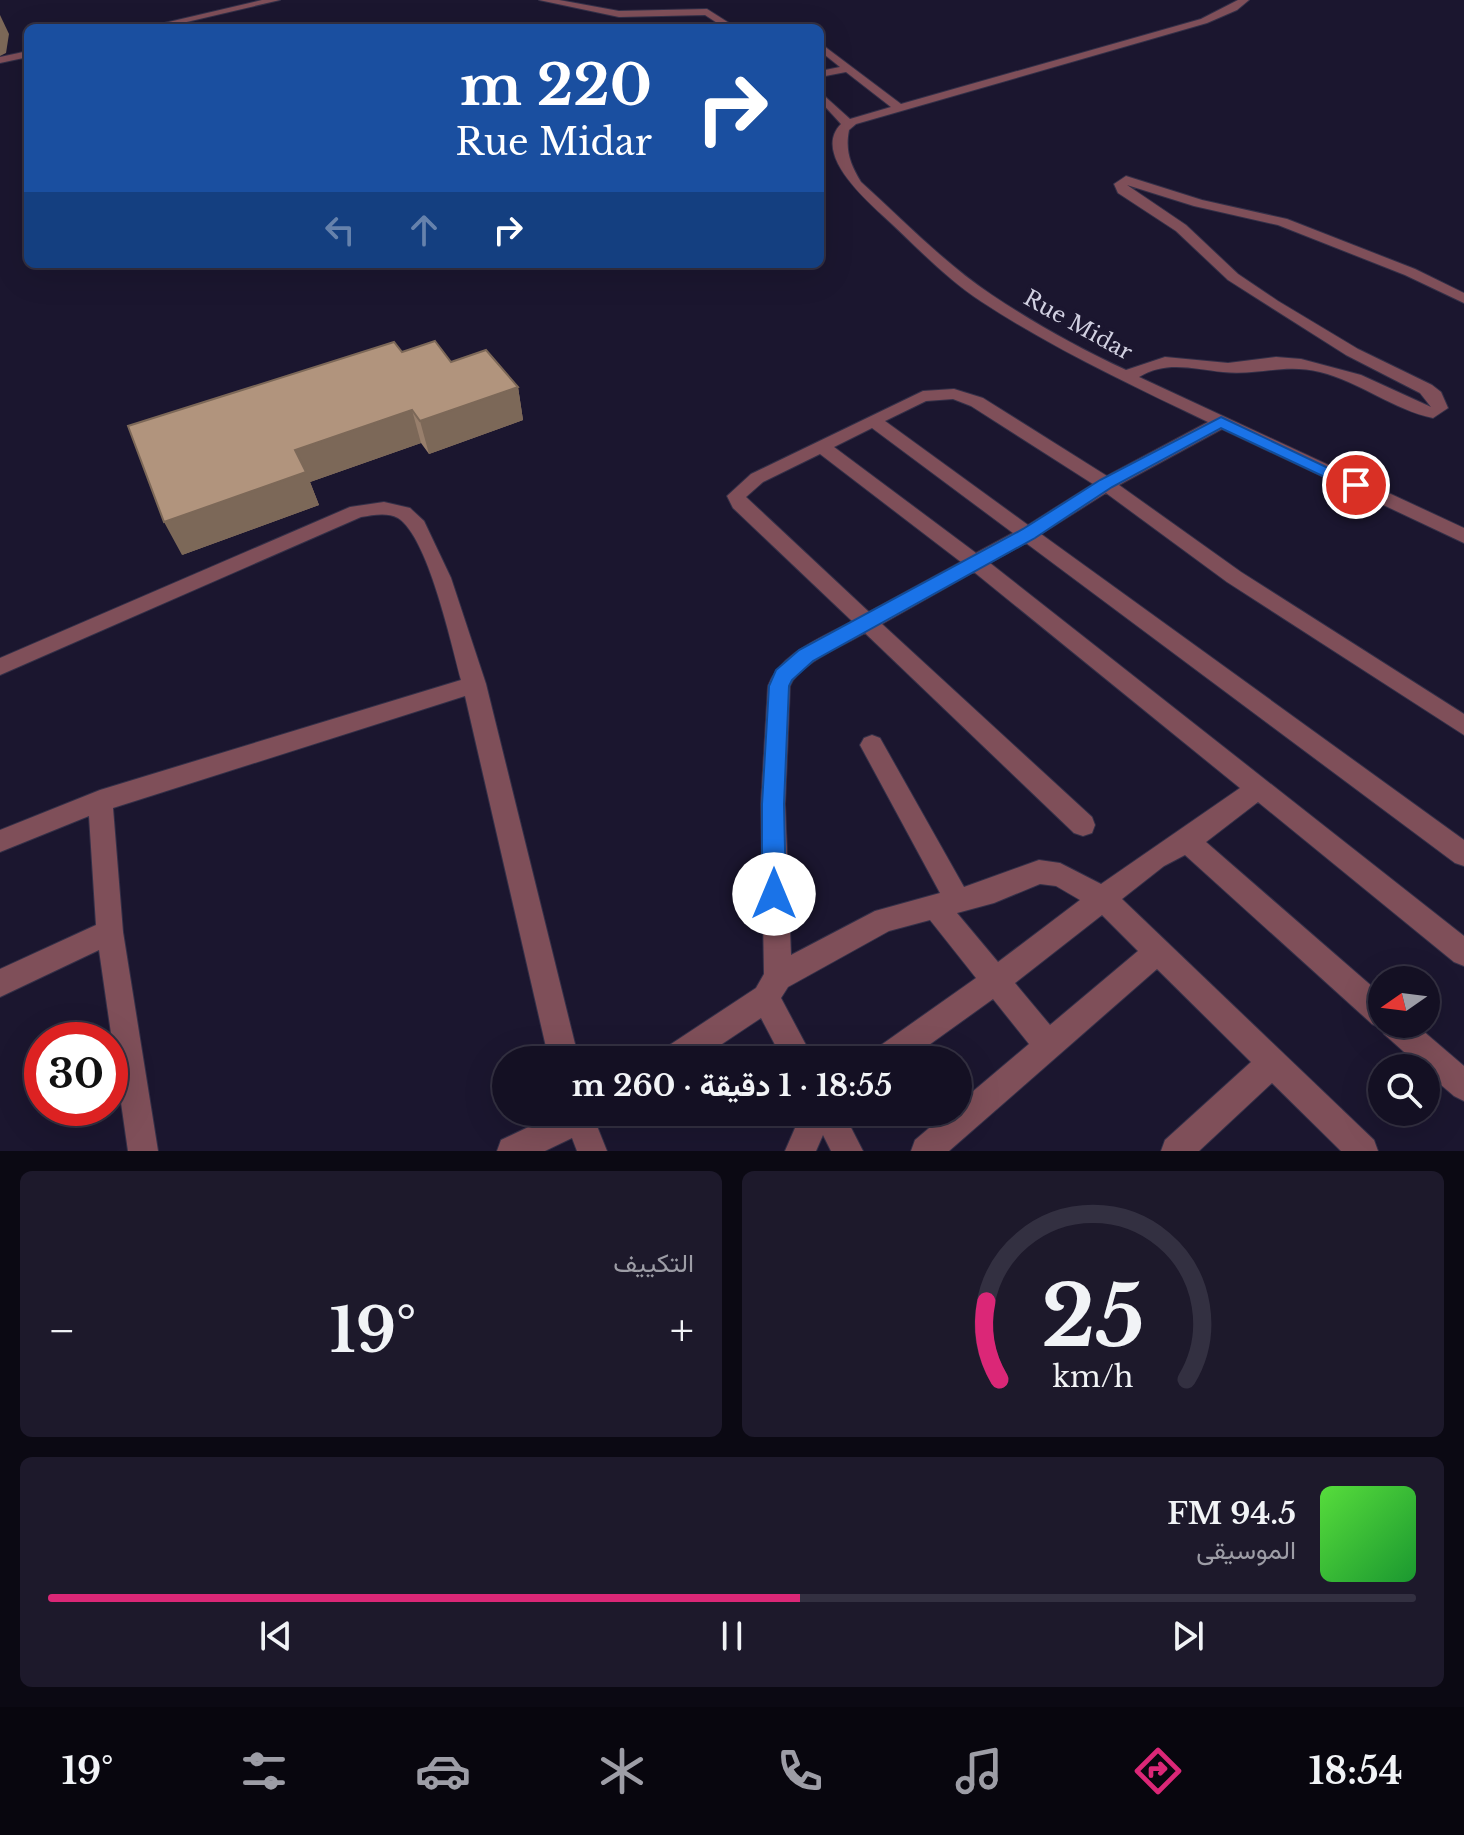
<!DOCTYPE html>
<html lang="ar">
<meta charset="utf-8">
<style>
:root{--surface:#141023;--page:#1d192b;--text:#f1f3f6;--muted:#9d9da6;--line:#333041;--accent:#db2777}
body{margin:0;font-family:"Libre Baskerville",Vazirmatn,serif;background:var(--page);color:var(--text);direction:rtl;height:100vh;display:flex;flex-direction:column;font-size:30px;white-space:nowrap}
*{box-sizing:border-box;margin:0}
p{font-size:26px;color:var(--muted)}
.icon{flex:none;width:44px;height:44px;fill:none;stroke:currentColor;stroke-width:2;stroke-linecap:round;stroke-linejoin:round}
.map{position:relative;height:1151px;overflow:hidden;direction:ltr}
.sheet{display:flex;flex-direction:column;gap:20px;padding:20px;background:#0b0913;flex:1}
.sheet>*{flex:none}
.top-card{position:absolute;left:24px;top:24px;width:800px;height:244px;border-radius:12px;box-shadow:0 8px 32px #0002,0 0 0 2px var(--line);direction:rtl;background:#1a4fa0;color:#fff;overflow:hidden}
.needle{width:52px;rotate:256deg}
.tools{position:absolute;left:1368px;top:966px;display:grid;gap:16px}
.tools a{display:grid;place-items:center;width:72px;height:72px;border-radius:50%;background:var(--surface);box-shadow:0 8px 32px #0002,0 0 0 2px var(--line);font-size:40px}
.speed{position:absolute;left:24px;top:1022px;display:flex;gap:16px;font-size:40px;font-weight:700;text-align:center}
.speed>*{display:grid;place-content:center;width:104px;height:104px;border-radius:50%;background:var(--surface);box-shadow:0 8px 32px #0002,0 0 0 2px var(--line);line-height:1}
.speed .limit{border:12px solid #d22;background:#fff;color:#111}
.pin{position:absolute;display:grid;place-items:center;width:68px;height:68px;color:#fff;margin:-34px;border:4px solid #fff;border-radius:50%;box-shadow:0 2px 8px #0007}
.me{position:absolute;width:88px;margin:-44px;rotate:0deg;stroke-linejoin:round;filter:drop-shadow(0 0 6px #0008)}
.turn{display:flex;align-items:center;gap:28px;height:168px;padding:0 40px;font-size:36px}
.turn .icon{width:104px;height:104px;stroke-width:2.5}
.turn b{display:block;font-size:56px;line-height:68px}
.lanes{display:flex;align-items:center;height:76px;padding:0 40px;background:#0003;justify-content:center;gap:40px;direction:ltr}
.lanes .off{opacity:.35}
.big{font-size:60px;font-weight:700;line-height:1.1}
.sheet .tile{flex:1;display:flex;flex-direction:column;justify-content:center;gap:12px;min-width:0;padding:0 28px;border-radius:12px;background:var(--page)}
.sheet .dial{align-items:center;gap:0}
.dial svg{height:208px;overflow:visible;fill:none;stroke:var(--line);stroke-width:7;stroke-linecap:round;text-anchor:middle}
.dial text{fill:var(--text);stroke:none}
.song{display:flex;align-items:center;gap:24px}
.cover{width:96px;height:96px;border-radius:12px;background:linear-gradient(135deg,hsl(110 70% 55%),hsl(130 70% 35%))}
.played{height:8px;border-radius:4px;background:linear-gradient(90deg,var(--accent) 55%,var(--line) 55%)}
.keys{display:flex;justify-content:space-around;direction:ltr}
.heat{display:flex;justify-content:space-between;align-items:center;font-size:44px;direction:ltr}
.sheet .tiles{flex:1;display:grid;gap:20px;grid-template-columns:1fr 1fr}
.tile:last-child{grid-column:span 2}
.trip{position:absolute;left:492px;top:1046px;width:480px;height:80px;border-radius:40px;background:var(--surface);box-shadow:0 8px 32px #0002,0 0 0 2px var(--line);font-weight:700;line-height:80px;text-align:center;direction:rtl}
.tabs{display:flex;height:128px;justify-content:space-around;align-items:center;background:#08060e;color:var(--muted)}
.tabs .icon{width:56px;height:56px}
.tabs .active{color:var(--accent)}
.tabs b{font-size:36px;color:var(--text)}
.map>svg:first-child{display:block}
.lines{fill:none;stroke-linecap:round;stroke-linejoin:round}
.minor-casing{stroke:#343048;stroke-width:2}
.minor{fill:#7f4f59;fill-rule:evenodd}
.wall{fill:#987f6c}
.shaded-wall{fill:#7c6858}
.building{fill:#b1947d;stroke:#7c6858;stroke-width:2}
.route{fill:#1a73e8;stroke:#114b97;stroke-width:2}
.labels{text-anchor:middle;dominant-baseline:central;stroke-width:8;stroke-linejoin:round;paint-order:stroke}
.far-street-label{font-size:22px;fill:#d1d0e1;stroke:#1b162f}
</style>
<div class="map">
<svg width="1464" height="1151" viewBox="0 0 1464 1151">
<rect width="100%" height="100%" fill="#1b162f"/>
<g class="lines">
<defs>
<g id="minor">
<polygon points="262,0 280,0 161,28 143,28"/>
<polygon points="539,0 559,0 619,11 707,9 737,28 725,28 705,15 619,17"/>
<path d="M 1238,0 L 1249,0 L 1237,10 L 1207,23 L 856,124 L 849,130 C 845,150 850,164 861,182 C 903,220 944,263 992,295 C 1034,323 1080,349 1126,370 L 1165,357 L 1228,363 L 1276,357 L 1301,359 L 1361,375 L 1431,407 L 1420,393 L 1346,355 L 1228,280 L 1176,231 L 1118,193 L 1114,184 L 1126,176 L 1202,200 L 1287,219 L 1415,269 L 1464,293 L 1464,303 L 1405,275 L 1278,225 L 1194,206 L 1127,185 L 1186,225 L 1238,274 L 1278,301 L 1358,349 L 1432,385 L 1441,392 L 1448,408 L 1433,418 C 1394,410 1360,382 1320,372 C 1284,363 1257,376 1223,372 C 1194,369 1166,360 1139,377 L 1464,528 L 1464,543 L 1222,429 L 1119,485 L 1241,572 L 1464,714 L 1464,735 L 1227,582 L 1106,493 L 1041,534 L 1464,840 L 1464,866 L 1455,863 L 1026,543 L 990,563 L 1464,936 L 1464,966 L 1454,962 L 1258,802 L 1206,842 L 1382,995 L 1382,1024 L 1415,1024 L 1464,1066 L 1464,1101 L 1454,1096 L 1426,1072 L 1426,1068 L 1422,1068 L 1384,1034 L 1381,1028 L 1372,1024 L 1185,855 L 1164,866 L 1122,899 L 1374,1140 L 1378,1151 L 1341,1151 L 1272,1083 L 1199,1151 L 1161,1151 L 1165,1140 L 1251,1062 L 1157,969 L 949,1151 L 911,1151 L 915,1140 L 948,1112 L 958,1112 L 958,1104 L 1029,1044 L 993,999 L 908,1060 L 869,1060 L 874,1050 L 976,978 L 930,920 L 889,931 L 788,987 L 781,998 L 814,1060 L 783,1060 L 761,1018 L 698,1060 L 657,1060 L 662,1050 L 756,988 L 764,974 L 761,804 L 768,686 C 781,652 822,638 852,621 L 733,508 L 727,496 L 751,474 L 923,391 L 954,389 L 983,398 L 1107,476 L 1208,422 C 1131,385 1054,349 982,302 C 945,278 914,244 881,214 C 862,196 813,152 841,124 L 820,101 L 820,92 L 850,119 L 891,107 L 846,72 L 820,77 L 820,71 L 840,67 L 820,51 L 820,43 L 901,104 L 1201,19 ZM 953,399 L 971,406 L 1093,484 L 1028,525 L 885,421 L 926,401 ZM 872,428 L 1013,533 L 976,553 L 834,447 ZM 820,454 L 961,562 L 869,612 L 746,497 L 763,482 ZM 974,572 L 1240,788 L 1101,884 L 1060,863 L 1039,860 L 964,887 L 880,738 L 872,735 L 864,738 L 860,745 L 940,893 L 875,911 L 791,955 L 785,804 L 790,686 C 798,664 845,645 865,633 L 1074,833 L 1083,836 L 1092,833 L 1095,825 L 1092,817 L 882,624 ZM 1040,884 L 1056,886 L 1080,900 L 998,962 L 957,913 L 994,903 ZM 1102,915 L 1138,951 L 1050,1025 L 1015,983 Z"/>
<polygon points="28,51 28,57 0,63 0,57"/>
<path d="M 384,502 L 410,508 L 424,521 L 451,578 L 486,684 L 579,1060 L 549,1060 L 465,696 L 113,808 L 123,932 L 158,1151 L 128,1151 L 99,950 L 0,997 L 0,969 L 96,925 L 89,816 L 0,852 L 0,830 L 100,790 L 461,680 C 451,643 428,537 398,518 C 387,512 373,515 361,517 L 0,675 L 0,658 L 350,507 Z"/>
<polygon points="560,1112 608,1112 604,1123 597,1126 607,1151 577,1151 572,1138 545,1151 497,1151 501,1140"/>
<polygon points="802,1112 843,1112 863,1151 831,1151 823,1135 816,1151 785,1151"/>
</g>
</defs>
<use href="#minor" class="minor-casing"/>
<use href="#minor" class="minor"/>
</g>
<polygon class="wall" points="402,352 451,362 518,387 523,420 429,454 421,443 310,482 319,505 182,555"/>
<g class="shaded-wall">
<polygon points="0,15 9,34 6,53 0,56"/>
<polygon points="518,387 523,420 429,454 420,421"/>
<polygon points="412,410 421,443 310,482 319,505 182,555 164,522 295,450"/>
</g>
<polygon class="building" points="435,341 451,362 486,350 518,387 420,421 412,410 295,450 306,472 164,522 128,426 394,342 402,352"/>
<polygon class="route" points="1221,417 1364,485 1361,489 1350,489 1221,428 1112,487 1035,538 813,661 792,680 789,686 784,804 786,894 782,902 774,905 766,902 762,894 762,804 769,686 776,670 799,650 1023,529 1100,480"/>
<g class="labels">
<g class="far-street-label">
<text transform="translate(1078 325) rotate(29)">Rue Midar</text>
</g>
</g>
</svg>
<div class="tools">
<a><svg class="needle" viewBox="-14 -14 28 28"><path d="M0-13l5 13h-10z" fill="#e53935"/><path d="M0 13l5-13h-10z" fill="#9d9da6"/></svg></a>
<a><svg class="icon" aria-label="search" viewBox="0 0 24 24"><circle cx="10" cy="10" r="6"/><path d="M15 15l6 6"/></svg></a>
</div>
<div class="speed"><div class="limit">30</div></div>
<div class="pin" style="left:1356px;top:485px;background:#d93025"><svg class="icon" aria-label="arrive" viewBox="0 0 24 24"><path d="M6 21V4h12l-3 4 3 4H6"/></svg></div>
<svg class="me" style="left:774px;top:894px" viewBox="-20 -20 40 40"><circle r="19" fill="#fff"/><path d="M0-13L10 11 0 6-10 11z" fill="#1a73e8"/></svg>
<div class="trip">18:55 · 1 دقيقة · 260 m</div>
<div class="top-card">
<div class="turn"><svg class="icon" aria-label="right" viewBox="0 0 24 24"><path d="M7 20v-9h11M14 6l5 5-5 5"/></svg><div><b>220 m</b>Rue Midar</div></div>
<div class="lanes"><svg class="icon off" aria-label="left" viewBox="0 0 24 24"><path d="M17 20v-9H6M10 6l-5 5 5 5"/></svg><svg class="icon off" aria-label="ahead" viewBox="0 0 24 24"><path d="M12 20V5M6 11l6-6 6 6"/></svg><svg class="icon" aria-label="right" viewBox="0 0 24 24"><path d="M7 20v-9h11M14 6l5 5-5 5"/></svg></div>
</div>
</div>
<section class="sheet">
<div class="tiles">
<div class="tile dial"><svg viewBox="0 0 100 80">
<path d="M14 69A42 42 0 1 1 86 69"/>
<path d="M14 69A42 42 0 0 1 9 39" stroke="#db2777"/>
<text x="50" y="56" font-size="32" font-weight="700">25</text>
<text x="50" y="72" font-size="11">km/h</text>
</svg></div>
<div class="tile"><p>التكييف</p>
<div class="heat"><a>−</a><b class="big">19°</b><a>+</a></div>
</div>
<div class="tile">
<div class="song"><i class="cover"></i><div><b>94.5 FM</b><p>الموسيقى</p></div></div>
<div class="played"></div>
<div class="keys"><svg class="icon" aria-label="previous" viewBox="0 0 24 24"><path d="M18 5L8 12l10 7zM5 5v14"/></svg><svg class="icon" aria-label="pause" viewBox="0 0 24 24"><path d="M8 5v14M16 5v14"/></svg><svg class="icon" aria-label="next" viewBox="0 0 24 24"><path d="M6 5l10 7-10 7zM19 5v14"/></svg></div>
</div>
</div>
</section>
<nav class="tabs">
<b>18:54</b>
<svg class="icon active" aria-label="directions" viewBox="0 0 24 24"><path d="M12 3l9 9-9 9-9-9zM9 14v-3h6M13 9l2 2-2 2"/></svg>
<svg class="icon" aria-label="music" viewBox="0 0 24 24"><path d="M9 18V5l10-2v13"/><circle cx="6" cy="18" r="3"/><circle cx="16" cy="16" r="3"/></svg>
<svg class="icon" aria-label="phone" viewBox="0 0 24 24"><path d="M5 4h4l2 5-3 2q2 4 5 5l2-3 5 2v4C11 20 4 13 5 4z"/></svg>
<svg class="icon" aria-label="climate" viewBox="0 0 24 24"><path d="M12 3v18M4 7l16 10M4 17L20 7"/></svg>
<svg class="icon" aria-label="car" viewBox="0 0 24 24"><path d="M5 17H2v-5l4-1 3-4h7l3 4 3 1v5h-3M9 17h6M6 11h13"/><circle cx="7" cy="17" r="2"/><circle cx="17" cy="17" r="2"/></svg>
<svg class="icon" aria-label="filters" viewBox="0 0 24 24"><path d="M4 7h16M4 17h16"/><circle cx="9" cy="7" r="2"/><circle cx="15" cy="17" r="2"/></svg>
<b>19°</b>
</nav>
